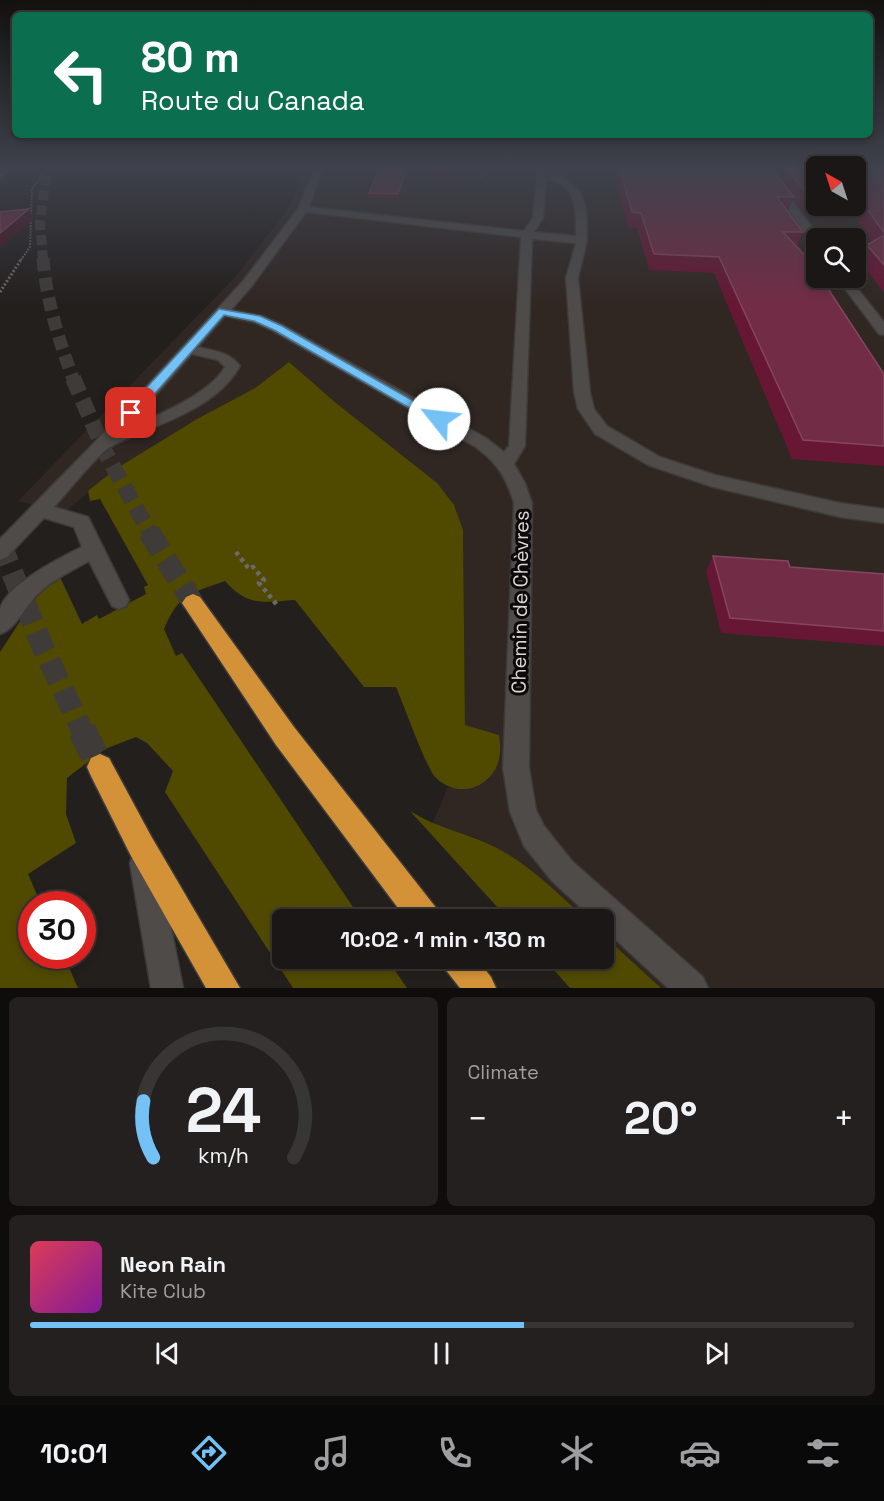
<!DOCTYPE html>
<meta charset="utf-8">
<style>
:root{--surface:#1a1716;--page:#23201f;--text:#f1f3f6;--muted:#9f9fa1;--line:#383635;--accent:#73c1f5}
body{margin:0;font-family:"Space Grotesk",sans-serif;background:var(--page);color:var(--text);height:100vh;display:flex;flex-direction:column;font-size:22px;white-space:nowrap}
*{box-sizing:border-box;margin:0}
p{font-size:20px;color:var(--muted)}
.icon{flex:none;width:33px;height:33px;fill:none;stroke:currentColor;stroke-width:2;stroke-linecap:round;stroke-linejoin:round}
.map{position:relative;height:988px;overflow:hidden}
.details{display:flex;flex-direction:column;gap:9px;padding:9px;background:#0e0d0c;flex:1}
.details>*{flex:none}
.hud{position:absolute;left:12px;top:12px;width:861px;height:126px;border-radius:9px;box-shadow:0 3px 9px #0003,0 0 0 2px var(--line);background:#0b6e4f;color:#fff;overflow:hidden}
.needle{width:39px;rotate:321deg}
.tools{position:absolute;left:806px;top:156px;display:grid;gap:12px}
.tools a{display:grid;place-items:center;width:60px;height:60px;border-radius:9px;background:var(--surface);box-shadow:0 3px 9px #0003,0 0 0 2px var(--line);font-size:30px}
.speed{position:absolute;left:18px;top:891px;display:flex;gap:12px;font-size:30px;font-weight:700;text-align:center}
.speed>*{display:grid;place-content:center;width:78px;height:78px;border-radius:50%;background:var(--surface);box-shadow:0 3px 9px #0003,0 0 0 2px var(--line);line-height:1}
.speed .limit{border:9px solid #d22;background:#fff;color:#111}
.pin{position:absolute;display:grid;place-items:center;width:51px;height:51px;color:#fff;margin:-26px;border-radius:12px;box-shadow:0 3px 9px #0006}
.me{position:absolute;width:66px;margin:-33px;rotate:299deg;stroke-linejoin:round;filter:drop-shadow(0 0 4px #0008)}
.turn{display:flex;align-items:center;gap:21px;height:126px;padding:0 30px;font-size:27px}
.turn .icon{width:78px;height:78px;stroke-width:2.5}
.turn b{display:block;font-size:42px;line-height:51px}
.big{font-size:45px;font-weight:800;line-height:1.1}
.details .tile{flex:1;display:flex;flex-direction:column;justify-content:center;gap:9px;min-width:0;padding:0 21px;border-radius:9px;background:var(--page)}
.details .dial{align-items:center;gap:0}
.dial svg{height:156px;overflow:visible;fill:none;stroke:var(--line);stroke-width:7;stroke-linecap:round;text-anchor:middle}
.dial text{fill:var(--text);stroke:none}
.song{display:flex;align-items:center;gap:18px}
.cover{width:72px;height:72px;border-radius:9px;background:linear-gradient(135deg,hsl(350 70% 55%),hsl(290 70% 35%))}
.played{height:6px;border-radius:3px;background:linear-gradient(90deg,var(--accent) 60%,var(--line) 60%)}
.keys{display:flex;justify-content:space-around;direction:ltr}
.heat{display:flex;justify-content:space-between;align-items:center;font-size:33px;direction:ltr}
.details .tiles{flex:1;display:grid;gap:9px;grid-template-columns:1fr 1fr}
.tile:last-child{grid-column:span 2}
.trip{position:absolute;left:272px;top:909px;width:342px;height:60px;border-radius:9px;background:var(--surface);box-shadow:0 3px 9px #0003,0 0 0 2px var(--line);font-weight:800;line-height:60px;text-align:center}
.dock{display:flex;height:96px;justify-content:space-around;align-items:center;background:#0a0909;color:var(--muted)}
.dock .icon{width:42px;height:42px}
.dock .selected{color:var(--accent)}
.dock b{font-size:27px;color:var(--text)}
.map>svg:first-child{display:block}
.built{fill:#302723;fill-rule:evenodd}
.green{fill:#504900}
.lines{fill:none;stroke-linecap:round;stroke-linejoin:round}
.highway-tunnel-far4{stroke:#3e3b39;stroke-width:10;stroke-dasharray:10 5;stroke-linecap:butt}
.highway-tunnel-far3{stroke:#3e3b39;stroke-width:13;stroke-dasharray:13 7;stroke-linecap:butt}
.highway-tunnel-far2{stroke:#3e3b39;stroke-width:16;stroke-dasharray:16 8;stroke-linecap:butt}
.highway-tunnel-far1{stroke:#3e3b39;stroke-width:22;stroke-dasharray:22 10;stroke-linecap:butt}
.highway-tunnel{stroke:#3e3b39;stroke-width:28;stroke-dasharray:28 14;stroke-linecap:butt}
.minor-casing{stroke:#3d3a39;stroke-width:3}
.highway-casing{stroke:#3d3a39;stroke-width:3}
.path-far2{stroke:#6d6968;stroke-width:2;stroke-dasharray:1.5 1.5;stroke-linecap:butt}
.path-far1{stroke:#6d6968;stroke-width:3;stroke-dasharray:2 2;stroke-linecap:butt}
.path{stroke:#6d6968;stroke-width:4.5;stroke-dasharray:4 4;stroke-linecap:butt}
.minor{fill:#4f4b49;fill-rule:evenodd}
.highway{fill:#d39238;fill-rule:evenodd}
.wall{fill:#671733}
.shaded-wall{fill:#461223}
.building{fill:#732c45;stroke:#83475c;stroke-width:1.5}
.route{fill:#73c1f5;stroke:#4b7d9f;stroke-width:1.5}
.labels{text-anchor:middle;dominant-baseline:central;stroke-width:6;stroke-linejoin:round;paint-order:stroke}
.street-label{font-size:20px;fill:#dad7d6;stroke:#0b0909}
</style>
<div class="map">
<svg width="884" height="988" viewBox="0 0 884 988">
<rect width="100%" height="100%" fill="#231f1d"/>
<path class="built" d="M 305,167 L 816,167 L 816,206 L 855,206 L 884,167 L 884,988 L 661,988 L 603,935 L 603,920 L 586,919 L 531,872 L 494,846 L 471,836 L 432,825 L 448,787 L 465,790 L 499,735 L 465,726 L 463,530 L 336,403 L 289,362 L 255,388 L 197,419 L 117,468 L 64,513 L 18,501 L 236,276 L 284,214 L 295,196 L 299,178 ZM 816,238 L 855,238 L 855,278 L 816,278 Z"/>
<g class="green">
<path d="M 289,362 L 336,403 L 437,483 L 454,505 L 463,530 L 465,725 L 499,735 C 502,752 500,770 485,781 C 469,794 449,791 435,777 C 425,765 404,705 396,687 L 364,687 L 295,600 C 263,602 248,607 225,581 C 190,594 180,592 164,629 L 176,656 L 182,653 L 361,919 L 282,920 L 282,958 L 387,959 L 407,988 L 293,988 L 165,792 L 173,771 L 147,743 L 136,737 L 105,749 L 67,778 L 66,814 L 76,843 L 28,874 L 41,904 L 32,904 L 32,956 L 64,956 L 78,988 L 0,988 L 0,652 L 32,603 L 43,590 L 60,577 L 82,624 L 97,615 L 99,619 L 146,594 L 144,587 L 148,585 L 100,499 L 90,501 L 88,491 L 117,468 L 197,419 L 255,388 Z"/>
<path d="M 410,811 C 437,828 463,832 491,845 C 527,862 557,893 586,919 L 508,919 Z"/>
<polygon points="603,935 661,988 570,988 544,959 603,958"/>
</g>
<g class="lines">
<polyline class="highway-tunnel-far4" points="43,260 40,222 47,167"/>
<path class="highway-tunnel-far3" d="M 43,258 C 46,300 59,340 73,379"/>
<polyline class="highway-tunnel-far2" points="73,378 105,452 150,533"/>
<g class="highway-tunnel-far1">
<polyline points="149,532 193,603"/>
<polyline points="0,543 44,650 83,732"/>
</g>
<polyline class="highway-tunnel" points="82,730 100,767"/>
<defs>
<g id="minor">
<path d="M 315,167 L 323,167 L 309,207 L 524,231 L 533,218 L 538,167 L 546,167 L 546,175 L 562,176 L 579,191 L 586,207 L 587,240 L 578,278 L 590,392 L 594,409 L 607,426 L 660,457 L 715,475 L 840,503 L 884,509 L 884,523 L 840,517 L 713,487 L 648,465 L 595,434 L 578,409 L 574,392 L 566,278 L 576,243 L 532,239 L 525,446 L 514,464 L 525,483 L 532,503 L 529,768 L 536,810 L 544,826 L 572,861 L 703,977 L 708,988 L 668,988 L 603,928 L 603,920 L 594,920 L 552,881 L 524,846 L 510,812 L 503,768 L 514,503 C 506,477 496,461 474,446 L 273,331 L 253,322 L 225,316 L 198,347 C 215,351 229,352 240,366 C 214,412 154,424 110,447 C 98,454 66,494 54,507 L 88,517 L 129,600 L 126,606 L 119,609 L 112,606 L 89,561 C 71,571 52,580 38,594 C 25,606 16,629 0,634 C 0,627 0,618 0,610 C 4,586 61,557 82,547 L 74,527 L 44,518 L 7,557 L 0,560 L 0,539 L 96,441 L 243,281 L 298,209 ZM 546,180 C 578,182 576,212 576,236 L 534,232 L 543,218 ZM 306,212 L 521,237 L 509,446 L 504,452 L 486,438 L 283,325 L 262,316 L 231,310 L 251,287 ZM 192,354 L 218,360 L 225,367 C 209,395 155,416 126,429 Z"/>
<polygon points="771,167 779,167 779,183 820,238 816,238 816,243 812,242 769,183"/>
<polygon points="837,278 849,278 884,322 884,335 879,334"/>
<polygon points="144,849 154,853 158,863 183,988 151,988 130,863 134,853"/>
</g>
<g id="highway">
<polygon points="193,594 200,597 294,727 437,909 441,920 407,920 276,745 186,609 182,603 186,597"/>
<polygon points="100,754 109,758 151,836 240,988 206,988 131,856 91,776 87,767 91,758"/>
<polygon points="441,958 476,958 491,977 496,988 460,988 445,969"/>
</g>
</defs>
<use href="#minor" class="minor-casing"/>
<use href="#highway" class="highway-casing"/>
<g class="path-far2">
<polyline points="477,167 483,173 481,179"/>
<polyline points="21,260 30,247 32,189 49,167"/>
</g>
<polyline class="path-far1" points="0,292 22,258"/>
<polyline class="path" points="236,552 249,569 253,567 264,580 259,583 277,605"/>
<use href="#minor" class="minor"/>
<use href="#highway" class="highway"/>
</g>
<g class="wall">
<polygon points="422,167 463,167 461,173 455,173 454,177 422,176"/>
<polygon points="598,167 773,167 772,170 781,182 781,167 816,167 816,206 855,206 855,167 884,167 884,292 859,261 867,245 872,242 854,215 804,213 793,198 788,212 803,232 797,246 884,374 884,466 792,459 714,273 649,270 637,228 629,228 613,169 598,168"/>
<polygon points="406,174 398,198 369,197 369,193"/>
<polygon points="713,556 790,567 884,574 884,646 721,633 706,571"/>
</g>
<g class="shaded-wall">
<polygon points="14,167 22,167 0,183 0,177"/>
<polygon points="406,170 406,174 398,198 398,194"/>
<polygon points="29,209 34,219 0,248 0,233"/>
</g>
<g class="building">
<polygon points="0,167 14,167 0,177"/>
<polygon points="619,167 773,167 772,170 794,197 777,197 803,232 783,232 810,261 816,270 816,278 821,278 884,374 884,446 803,440 719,257 654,254 641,213 632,212"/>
<polygon points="786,167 816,167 816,198 810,198"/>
<polygon points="855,167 884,167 884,233 861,200 855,200"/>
<polygon points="379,169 406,170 398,194 369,193"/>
<polygon points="29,209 0,233 0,212"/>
<polygon points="884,235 884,265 867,245"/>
<polygon points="713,556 788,561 790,567 884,574 884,631 730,618"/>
</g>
<linearGradient id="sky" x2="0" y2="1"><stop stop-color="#131110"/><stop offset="0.55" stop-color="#3f424c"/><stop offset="1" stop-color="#3f424c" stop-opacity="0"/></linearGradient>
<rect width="884" height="305" fill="url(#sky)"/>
<polygon class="route" points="219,309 260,316 282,326 445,419 439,423 434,422 274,330 254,321 224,315 135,416 126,416 126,410"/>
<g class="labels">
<g class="street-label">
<text transform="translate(520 602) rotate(-89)">Chemin de Chèvres</text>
</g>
</g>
</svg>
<div class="tools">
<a><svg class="needle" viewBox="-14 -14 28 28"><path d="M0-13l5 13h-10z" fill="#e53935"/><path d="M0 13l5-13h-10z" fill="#9f9fa1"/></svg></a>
<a><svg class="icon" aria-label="search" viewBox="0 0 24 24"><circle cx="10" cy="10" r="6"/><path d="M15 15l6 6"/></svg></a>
</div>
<div class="speed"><div class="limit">30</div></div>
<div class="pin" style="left:131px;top:413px;background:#d93025"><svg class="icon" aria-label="arrive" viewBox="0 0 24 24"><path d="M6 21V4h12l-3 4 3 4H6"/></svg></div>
<svg class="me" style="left:439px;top:419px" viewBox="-20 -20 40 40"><circle r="19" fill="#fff"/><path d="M0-13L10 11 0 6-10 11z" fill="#73c1f5"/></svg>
<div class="trip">10:02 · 1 min · 130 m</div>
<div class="hud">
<div class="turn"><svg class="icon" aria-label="left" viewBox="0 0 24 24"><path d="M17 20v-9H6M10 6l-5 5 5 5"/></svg><div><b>80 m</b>Route du Canada</div></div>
</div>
</div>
<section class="details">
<div class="tiles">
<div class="tile dial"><svg viewBox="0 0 100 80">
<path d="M14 69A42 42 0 1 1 86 69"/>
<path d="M14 69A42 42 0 0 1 9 40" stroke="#73c1f5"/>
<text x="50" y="56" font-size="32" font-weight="700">24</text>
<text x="50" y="72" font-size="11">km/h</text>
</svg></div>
<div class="tile"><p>Climate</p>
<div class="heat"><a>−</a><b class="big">20°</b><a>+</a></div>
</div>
<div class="tile">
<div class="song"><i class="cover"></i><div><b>Neon Rain</b><p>Kite Club</p></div></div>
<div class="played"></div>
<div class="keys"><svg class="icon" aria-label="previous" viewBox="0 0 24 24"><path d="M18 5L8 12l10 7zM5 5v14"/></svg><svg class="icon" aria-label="pause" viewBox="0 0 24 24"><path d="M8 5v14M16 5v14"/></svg><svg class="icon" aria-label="next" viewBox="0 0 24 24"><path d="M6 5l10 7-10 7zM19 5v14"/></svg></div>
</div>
</div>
</section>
<nav class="dock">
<b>10:01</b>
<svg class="icon selected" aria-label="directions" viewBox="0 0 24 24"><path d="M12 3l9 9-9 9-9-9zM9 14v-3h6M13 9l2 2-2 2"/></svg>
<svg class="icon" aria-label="music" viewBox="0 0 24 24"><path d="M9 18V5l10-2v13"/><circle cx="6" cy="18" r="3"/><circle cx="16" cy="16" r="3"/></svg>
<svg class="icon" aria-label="phone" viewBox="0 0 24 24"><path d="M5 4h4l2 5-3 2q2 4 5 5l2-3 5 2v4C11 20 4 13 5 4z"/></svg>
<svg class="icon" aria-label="climate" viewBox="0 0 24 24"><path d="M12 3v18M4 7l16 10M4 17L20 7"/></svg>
<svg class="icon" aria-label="car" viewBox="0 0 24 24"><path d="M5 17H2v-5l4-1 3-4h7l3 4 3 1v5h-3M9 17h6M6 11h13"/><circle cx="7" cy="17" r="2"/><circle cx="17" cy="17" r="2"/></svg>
<svg class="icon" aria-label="filters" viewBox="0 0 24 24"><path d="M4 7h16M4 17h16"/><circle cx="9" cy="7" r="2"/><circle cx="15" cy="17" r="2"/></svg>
</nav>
